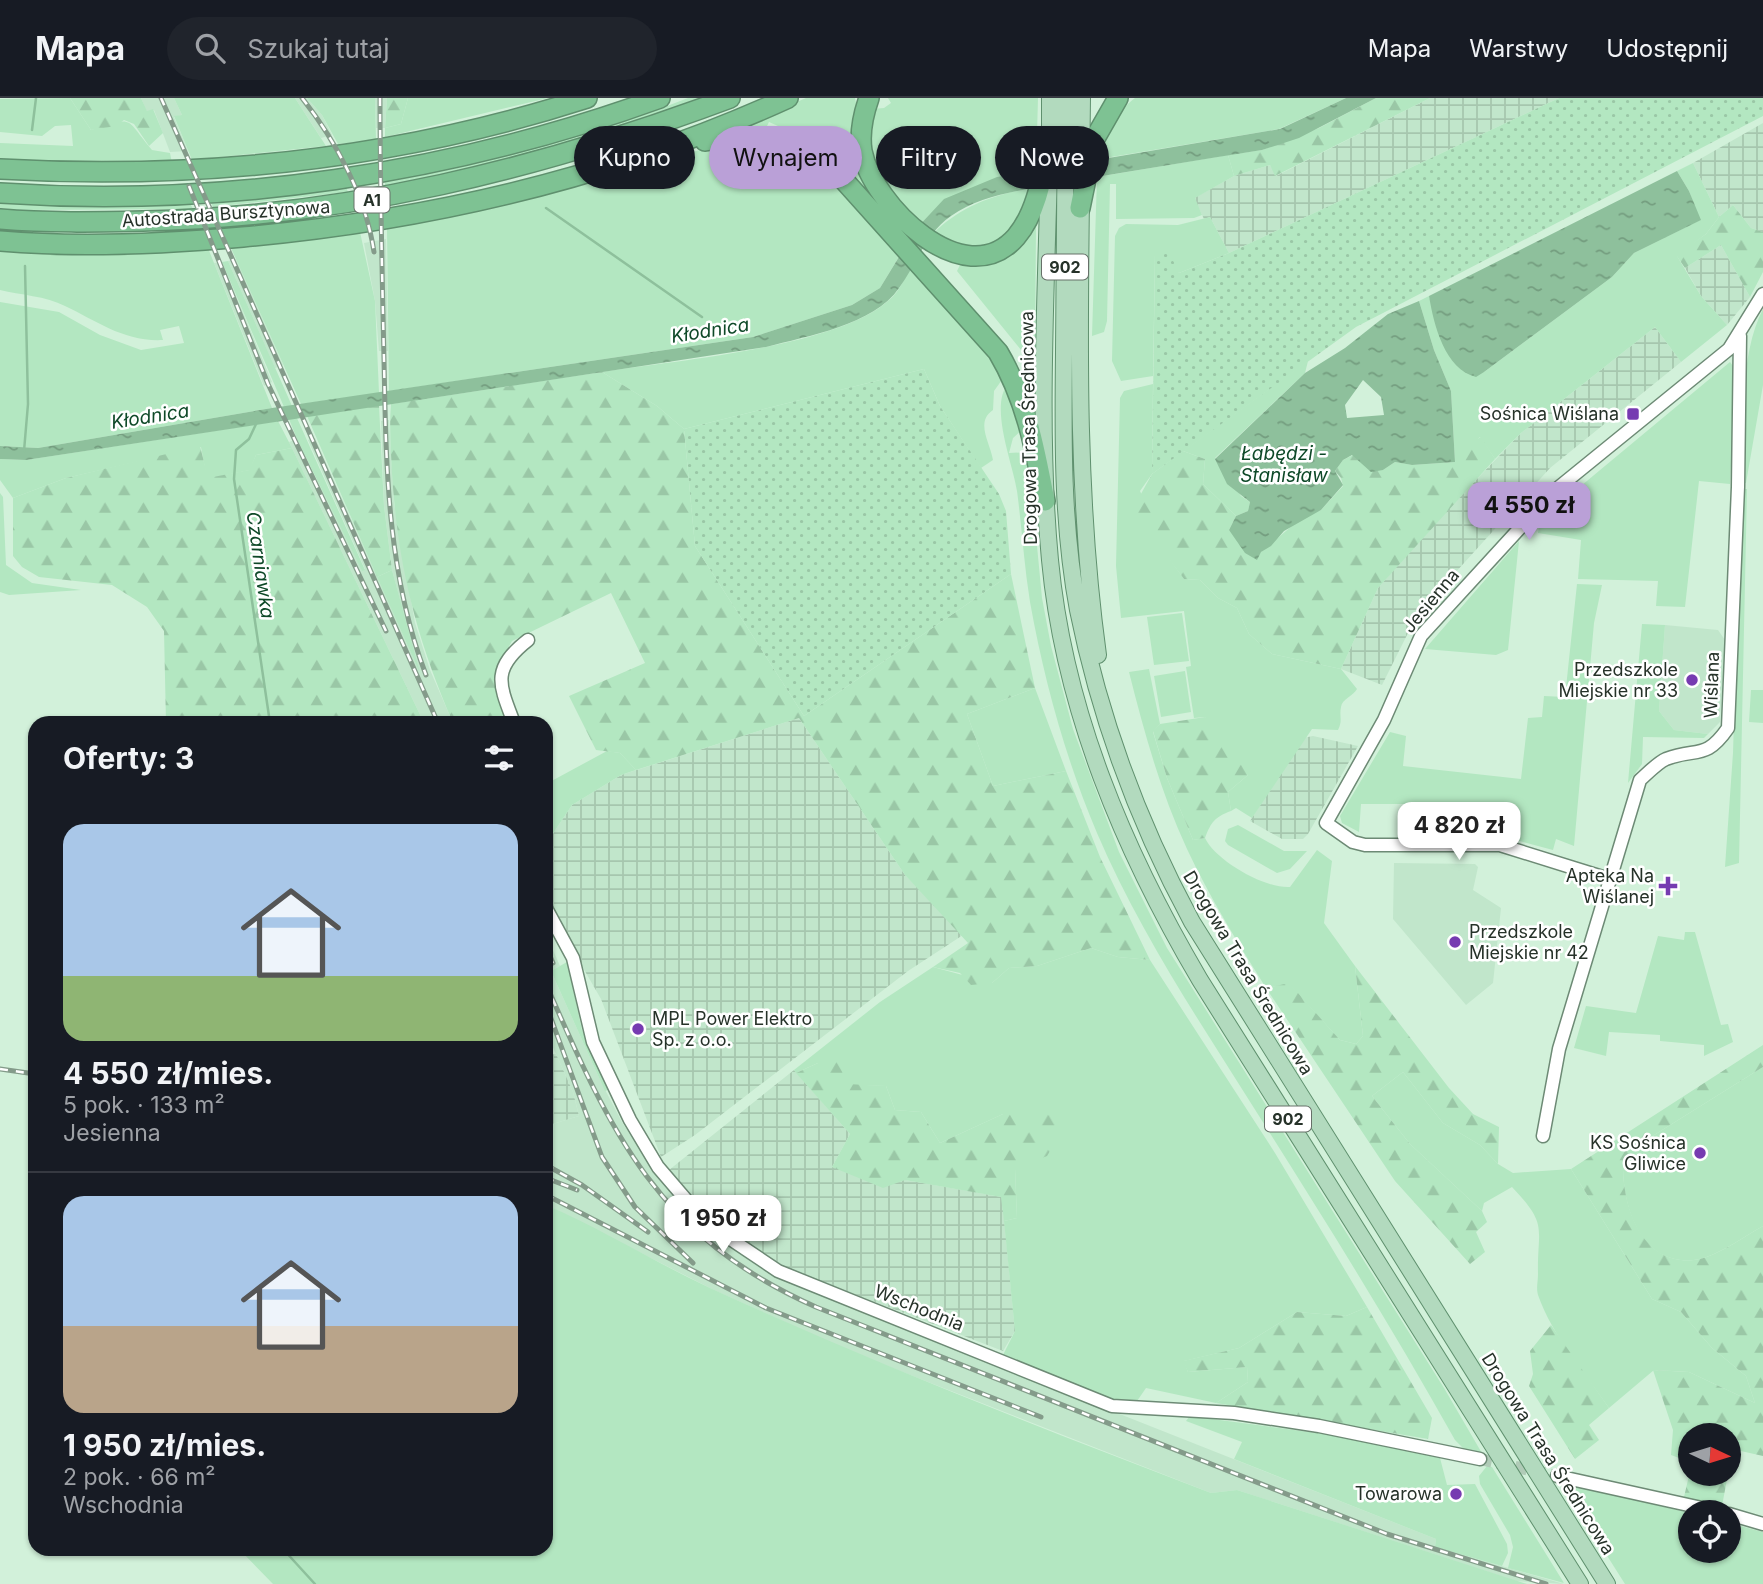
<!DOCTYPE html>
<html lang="pl">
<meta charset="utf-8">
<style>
:root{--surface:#171b24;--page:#20242c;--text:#f1f3f6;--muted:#9ea1a6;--line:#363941;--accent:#baa0d7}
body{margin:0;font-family:Inter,sans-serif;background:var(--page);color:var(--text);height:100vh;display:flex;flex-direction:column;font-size:26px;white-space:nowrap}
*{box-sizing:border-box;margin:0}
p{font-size:23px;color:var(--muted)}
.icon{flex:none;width:38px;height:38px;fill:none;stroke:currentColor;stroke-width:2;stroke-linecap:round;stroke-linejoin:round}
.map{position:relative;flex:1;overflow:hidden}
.sheet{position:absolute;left:28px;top:618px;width:525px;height:840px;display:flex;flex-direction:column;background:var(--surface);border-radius:21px;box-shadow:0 2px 5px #0004}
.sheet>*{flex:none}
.top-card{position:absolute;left:574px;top:28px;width:665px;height:63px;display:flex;gap:14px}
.needle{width:46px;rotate:94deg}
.fabs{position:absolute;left:1678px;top:1325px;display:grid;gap:14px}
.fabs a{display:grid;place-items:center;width:63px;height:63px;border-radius:50%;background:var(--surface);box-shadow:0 2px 5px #0004;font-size:35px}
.price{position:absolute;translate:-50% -60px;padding:0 16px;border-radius:14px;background:#fff;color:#222;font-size:23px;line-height:46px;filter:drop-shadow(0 2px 4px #0008)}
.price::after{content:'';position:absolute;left:50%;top:42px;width:21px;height:16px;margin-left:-10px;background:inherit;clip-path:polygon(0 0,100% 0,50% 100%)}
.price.current{background:var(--accent);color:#111}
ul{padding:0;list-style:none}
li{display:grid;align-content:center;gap:14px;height:371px;padding:0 35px}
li+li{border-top:2px solid var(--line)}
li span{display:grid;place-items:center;height:217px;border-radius:21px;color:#555}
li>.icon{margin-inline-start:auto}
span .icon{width:126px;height:126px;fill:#fffc;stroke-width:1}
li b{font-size:30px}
h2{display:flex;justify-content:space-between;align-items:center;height:84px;padding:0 35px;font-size:30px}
.chip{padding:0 24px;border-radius:32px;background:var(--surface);box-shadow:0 2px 5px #0004;font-size:24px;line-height:63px}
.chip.current{background:var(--accent);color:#111}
header{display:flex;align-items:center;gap:42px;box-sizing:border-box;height:98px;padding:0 35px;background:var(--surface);border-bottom:2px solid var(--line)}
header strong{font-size:33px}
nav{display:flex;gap:38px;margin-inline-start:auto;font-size:24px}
.search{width:490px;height:63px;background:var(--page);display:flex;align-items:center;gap:18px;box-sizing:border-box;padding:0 24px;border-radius:38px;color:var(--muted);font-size:26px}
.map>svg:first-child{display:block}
</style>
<header>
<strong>Mapa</strong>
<div class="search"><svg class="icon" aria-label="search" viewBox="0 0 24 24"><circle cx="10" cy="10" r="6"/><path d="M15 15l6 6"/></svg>Szukaj tutaj</div>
<nav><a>Mapa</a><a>Warstwy</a><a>Udostępnij</a></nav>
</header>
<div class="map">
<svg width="1763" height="1486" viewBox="0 0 1763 1486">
<defs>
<pattern id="industrial-grid" width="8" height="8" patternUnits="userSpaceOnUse" patternTransform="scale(1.75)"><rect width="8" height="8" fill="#c1e6cb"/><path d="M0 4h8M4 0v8" fill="none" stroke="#a6c6ae"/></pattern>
<pattern id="forest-firs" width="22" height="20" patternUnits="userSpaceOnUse" patternTransform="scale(1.75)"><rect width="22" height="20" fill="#b3e7c1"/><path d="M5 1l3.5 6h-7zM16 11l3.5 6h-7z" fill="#9ac7a6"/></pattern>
<pattern id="garden-dots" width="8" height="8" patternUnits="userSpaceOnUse" patternTransform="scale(1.75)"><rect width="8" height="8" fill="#b3e7c1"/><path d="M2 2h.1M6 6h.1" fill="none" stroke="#9ac7a6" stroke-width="1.8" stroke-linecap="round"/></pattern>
<pattern id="water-ripples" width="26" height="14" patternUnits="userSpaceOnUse" patternTransform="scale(1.75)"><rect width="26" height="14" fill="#8ec09c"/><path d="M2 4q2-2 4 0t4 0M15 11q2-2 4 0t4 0" fill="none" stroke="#749d7f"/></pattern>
</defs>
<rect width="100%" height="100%" fill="#d2f1da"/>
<path fill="#c1e6cb" d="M141,0H174L182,17L174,19L188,53L170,54L154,12L147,14Z
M295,0H307L322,17L332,37L321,40Z
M375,0H387L385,30H376Z
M386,141L388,253H379L375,203L364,145Z
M236,161L283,267L275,270L228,163Z
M222,164L272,284L264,288L214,165Z
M389,322L394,405L415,525L430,572L453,625H424L289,344L297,341L362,472L365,471L308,342L315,340L417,568L392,472L384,408L381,323Z
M1665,527L1718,532L1725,542L1720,624L1708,636L1674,632L1659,613Z
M1394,765L1475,766L1478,769L1473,792L1501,810L1493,885L1466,907L1393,821Z
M546,836L560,868L551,873L601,984L623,1026L657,1075L723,1142L757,1166L864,1215L1436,1441L1435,1449L1564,1486L1516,1483L1237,1392L1211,1395L849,1253L716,1193L546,1107V1028L579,1018L573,994L546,934Z"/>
<path fill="url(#industrial-grid)" d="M1430,0H1559L1229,155L1210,119L1204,121L1194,100L1234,78L1270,67L1276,78Z
M1763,25V134L1751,130L1733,107L1719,119L1693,65Z
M1721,147L1750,199L1727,227L1701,198L1685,170Z
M1655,229L1681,264L1550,370L1417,517L1382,587L1341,571L1378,490L1428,432L1521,335Z
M799,620L905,777L963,837L908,873L695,1037L661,1059L601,901L556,823L546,799V746L572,707L621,677Z
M1313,638L1358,648L1308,736L1303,741H1282L1250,723L1303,640Z
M556,956L573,994L579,1018L546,1028V957Z
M794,972L850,1036L832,1069L1002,1099L1015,1233L1003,1253L792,1172L730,1137L669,1072Z"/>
<path fill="#b3e7c1" d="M70,0L91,32C136,18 124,19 152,52L170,55L172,65L0,62V45L73,48L71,27L55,28L42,38L0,34V1Z
M174,0H295L326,48L192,62L174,18L182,17Z
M307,0H375L376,42L338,46L322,17Z
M408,0H548L385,39V30L401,26Z
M688,0H705C600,37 494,67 385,89V82C488,63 590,39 688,0Z
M806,0H855L878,107L829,56L805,40L769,24L766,30H750L753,23Z
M888,0H1038L1036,72L1015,75L920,126C886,89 862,64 872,11L884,10L891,5Z
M1135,0H1346L1279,31L1099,61C1104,39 1116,14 1135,0Z
M763,43L760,59L770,57L778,49L815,69L833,84L900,157L880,190L852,207L753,239L389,293L387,131L602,83L718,46Z
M1228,57L1234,78L1195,100L1202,117L1194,120L1116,121V86H1110L1107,223L1104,234L1092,238L1097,79Z
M1693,65L1719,119L1706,136L1677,158L1701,198L1727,227L1681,264L1655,229L1521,335L1495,361L1480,339L1455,364L1451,293L1434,252L1419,203L1429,198L1441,238L1484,274L1612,179L1634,155L1700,122L1689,93L1677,73Z
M346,89L348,94L213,109L211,104Z
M1034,90L1007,140L976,151L932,137C960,108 995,96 1034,90Z
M0,104L88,107L190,105L193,111L18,112L0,110Z
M1210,119L1229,155L1179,175L1155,156L1153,278L1121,283L1112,263L1115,138L1119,130L1126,126L1178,127Z
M1036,127L1035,261L1030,263L957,173L961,165C994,160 1017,157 1036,127Z
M360,134L375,203L379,295L301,306L231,150Z
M208,150L272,310L38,350L0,348V204L59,214L100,237L141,252L184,245L179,228L160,232L163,242C124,244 97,223 65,208C46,198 20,197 0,192V152Z
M228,163L292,308L284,309L222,164Z
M912,166L961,219L1004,279L994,293L993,312C975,324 990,344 993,362L981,370L940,308L924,271L684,331L657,308L602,274C672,263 839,249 889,202C900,193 905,179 912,166Z
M1763,211V287L1746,385H1741C1743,332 1739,257 1763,211Z
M1308,263L1305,275L1215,360L1241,398L1250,404L1248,413L1236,418L1203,386L1205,361L1183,353Z
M1730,264L1736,272L1730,386L1699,383L1685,509L1656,508L1658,483L1578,481L1581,442L1538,435L1540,422Z
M1008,286L1023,331L1013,340L1009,355L1028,354L1042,500L1051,548L1073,631L1119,754L1167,850L1444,1290L1483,1357L1464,1351L1455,1342C1392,1229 1323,1119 1254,1010C1198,921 1139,833 1097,735C1066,662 1044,582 1030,504C1024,467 1022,430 1017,393C1013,366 989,308 1008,286Z
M1153,286L1152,376L1140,393L1169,460L1184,481L1200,482L1218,500L1237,510L1249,536L1272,556L1341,571L1357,591C1353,598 1342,601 1341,609C1339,619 1343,622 1338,632L1312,631L1252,720L1236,710L1231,713L1228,694L1248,677L1205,619L1194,620L1186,569L1191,568L1184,513L1121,520L1116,468L1120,300L1124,293Z
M297,320L365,472L362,473L297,341L289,321Z
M278,323L292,350L256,357L250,372L207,381L201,349L66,380L13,400L0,382V361L26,362Z
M1741,391H1747L1739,765L1725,769L1733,655Z
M0,395L3,399L6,467L32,485L81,492L9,497L0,494Z
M1519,443L1508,552L1496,557L1425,551Z
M392,472L420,575L377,479Z
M1577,486L1602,487L1594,525L1574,748L1556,741L1553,752L1505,739L1479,738L1482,706H1361L1359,734L1342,725L1340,718L1390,634L1406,638L1403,668L1521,681L1528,620L1542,619L1544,598L1565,599Z
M1182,515L1189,563L1154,567L1147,519Z
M1642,526L1665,527L1659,613L1674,632L1708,636L1704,640L1643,639L1642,666L1628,685Z
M1149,571L1160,626L1153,634L1167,680L1193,742L1205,740C1215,762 1265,791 1290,789L1317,752L1332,763L1324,825L1355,868L1363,938L1356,946L1340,942L1289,886L1266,890C1238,845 1210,800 1187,751C1161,695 1144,634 1129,574Z
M1185,573L1191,614L1161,619L1154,578Z
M1035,590L1066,673L993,688L967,616Z
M1751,592H1763V625L1749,624Z
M607,653L620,655L636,672L621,677L572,707L546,746V686Z
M1238,727L1284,753H1307L1290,771L1277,775L1228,747L1225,743L1228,731Z
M1685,834H1695L1721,927L1728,926L1733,944L1704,958V947L1660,943V937L1609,934L1606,958L1574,950L1586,908L1636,915L1658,838L1684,842Z
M1091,850L1118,859L1150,862L1275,1055L1367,1209L1346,1218L1297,1214L1239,1250L1184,1263L1188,1274L1247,1269L1248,1284L1216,1305L1146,1290L1135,1306L1110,1302L1003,1257L1015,1233L1004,1123L1017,1120L1015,1071L1003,1016L940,1045L921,1014L895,1012L886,988L847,987L818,965L796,975L794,972L880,904L933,869L992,885L1009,870L1037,868Z
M567,864L582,932L607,984L610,991L605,993L551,873Z
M1763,969V1128C1743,1139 1717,1159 1694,1162C1642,1167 1624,1113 1623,1071L1651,1039Z
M1403,974L1443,1025L1480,1047L1498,1066L1513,1075L1571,1071L1652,1201L1681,1214L1712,1250L1746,1278L1755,1305L1689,1274L1654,1272L1609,1310C1584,1274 1553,1239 1538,1197C1536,1189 1538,1184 1538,1176C1537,1129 1549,1128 1512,1089L1484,1105L1482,1113L1410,1046L1372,998Z
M546,1107C606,1133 661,1168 721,1195C881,1268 1046,1332 1211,1395L1237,1392L1527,1486H273L239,1451H546Z
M1190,1318L1324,1336L1440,1360L1447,1387L1475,1386L1507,1446L1508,1455L1502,1468L1435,1449L1436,1441L1234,1361L1242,1344L1186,1323Z
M1487,1368L1492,1369L1564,1485L1508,1470L1513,1449L1510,1437L1480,1386L1479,1378Z
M1561,1385L1690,1415V1452H1729V1425L1763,1434V1486H1625Z"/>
<path fill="url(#forest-firs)" d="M70,0H141L147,13L153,11L163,35L149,48L134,26L124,22L116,28L91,32Z
M387,0H408L401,26L385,30Z
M1376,0H1430L1275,78L1270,67L1234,78L1228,57L1262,52L1319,30Z
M1733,107L1751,130L1763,134V174L1750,199L1721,147L1685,170L1676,157L1706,136L1719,119Z
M602,274L657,308L684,331L695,448L804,618L1011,476L1035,590L967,616L993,688L1066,673L1100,759L1150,862L1118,859L1091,850L1037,868L1009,870L992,885L971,887L960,875L933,869L968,845L905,777L799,620L636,672L620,655L596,652L569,598L645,565L611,495L512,543L498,568L496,596L507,625H453C416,539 398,469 392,376C391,352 389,329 391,306Z
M379,307L384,408L392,472L377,479L307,318Z
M1481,339L1495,361L1378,490L1341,571L1272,556L1249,536L1237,510L1218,500L1200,482L1184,481L1132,412L1152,376L1183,353L1205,361L1203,386L1236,418L1229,432L1261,454L1299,422L1321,412L1343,388L1341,380L1335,373L1343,362L1353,357L1383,372L1395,364L1412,367L1455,364L1459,351Z
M200,348L208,380L249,372L256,357L292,350L424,625H166L164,533L147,509L112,487L39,479L22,469L13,458V400L66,380Z
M1205,619C1229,632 1242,650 1248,677L1228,694L1231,713C1215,719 1211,724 1205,740L1193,742L1167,680L1153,633L1160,626Z
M1355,868L1449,990L1473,1016L1499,1029L1498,1066L1480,1047L1443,1025L1403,974L1372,998L1410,1046L1482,1113L1487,1124L1476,1134L1485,1154L1470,1166L1395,1083L1266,890L1289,885L1340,942L1356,946L1363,938Z
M1763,947V969L1651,1039L1623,1071C1624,1112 1643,1167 1694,1162C1717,1159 1743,1139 1763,1128V1358L1732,1351L1729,1367V1337H1690V1364L1671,1357L1673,1332L1653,1272L1689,1274L1755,1305L1746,1278L1712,1250L1681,1214L1652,1201L1571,1071Z
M838,962L847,986L886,988L895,1012L921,1014L940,1045L1003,1016L1026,1011L1056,1018L1061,1035L1047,1058L1015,1071L1017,1120L1004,1123L1001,1099L905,1082L883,1090L832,1069L850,1036L796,975L818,965Z
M1367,1209L1432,1320L1428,1341L1216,1305L1248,1284L1247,1269L1188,1274L1183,1263L1239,1250L1297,1214L1346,1218Z
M1551,1227L1609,1310L1589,1327L1599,1342L1575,1361L1529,1288L1533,1276L1530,1253Z
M1690,1373L1728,1376L1722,1408L1684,1399Z"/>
<path fill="url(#garden-dots)" d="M1559,0H1763V18L1356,229L1152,376L1155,156L1167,150L1179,175L1229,155Z
M924,271L940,308L999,396L1006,413L1011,476L804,618L695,448L684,331Z"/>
<path fill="url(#water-ripples)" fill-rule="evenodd" d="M1346,0H1376L1299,40L1262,52C1199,62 1136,72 1073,83C1034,91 985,94 951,118C925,136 917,166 899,190C874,227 807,238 766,249L26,362L0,361V348L38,350L272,310L753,239L852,207L880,190L916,131L944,101L997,79L1280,31Z
M1677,73L1689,93L1701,122L1634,155L1612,179L1484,274L1476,279C1445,271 1434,228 1429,198Z
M1419,203L1434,252L1451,293L1455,364L1412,367L1395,364L1383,372L1371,374L1352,357L1343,362L1335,373L1343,387L1321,412L1284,433L1271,448L1261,454L1257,462L1245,455L1229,432L1236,418L1248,413L1250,404L1227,386L1215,361L1305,275L1345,250L1388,216ZM1363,282L1381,299L1384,317L1347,320L1345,307Z"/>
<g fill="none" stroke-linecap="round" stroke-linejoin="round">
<path stroke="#8ec09c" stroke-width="2.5" d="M32,32L36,0
M546,110L702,219
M257,324L249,341L236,352L234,381L270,625
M24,353L28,306L25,168
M283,1451L315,1486"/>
<path stroke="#b0cbb7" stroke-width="12" stroke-dasharray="12 6" stroke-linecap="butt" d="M1480,1361L1557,1378"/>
<defs>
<path id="minor" d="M514,625C499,586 491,571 528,542
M1609,781L1500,747H1365L1353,744L1326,725L1384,622L1421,538L1553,394L1729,251L1763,196
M546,810L573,860L593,944L630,1022L658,1069L688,1104L720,1134L778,1173L1112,1308L1234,1315L1319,1328L1480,1361
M1543,1038L1559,951L1640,682C1647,676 1657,665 1666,661C1697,649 1705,663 1728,630L1738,389L1740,238
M1557,1378L1720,1414
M1729,1416L1763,1426"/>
<path id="major" d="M1066,0C1065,85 1065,169 1064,254C1063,340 1062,427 1078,512C1100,621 1139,726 1192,824L1607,1486
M1050,48V0
M1049,71C1046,197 1038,336 1050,462C1064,612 1124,753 1200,882L1580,1486
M1081,78L1082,0
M1081,100C1079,253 1077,405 1098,557"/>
<path id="highway" d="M869,0C863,17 859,34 862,53C872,106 964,198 1016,139C1039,112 1043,71 1050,38
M705,43C757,34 802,42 841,79L998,254C1026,301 1035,350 1045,403
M0,71C198,82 398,61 587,0
M0,95C222,110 451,76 660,0
M1080,110L1094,42L1118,0
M0,121C47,125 95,124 143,123C346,119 540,71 730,0
M0,143C80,150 163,146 243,139C432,122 615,79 788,0"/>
</defs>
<use href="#minor" stroke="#6d8a75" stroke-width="15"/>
<use href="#major" stroke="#5f906e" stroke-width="18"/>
<use href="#highway" stroke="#5f906e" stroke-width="22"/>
<use href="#minor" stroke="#fff" stroke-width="12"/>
<use href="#major" stroke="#b2dabe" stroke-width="16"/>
<use href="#highway" stroke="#7ec293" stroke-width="19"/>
<defs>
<path id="rail" d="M161,0L438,625
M302,0C336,43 366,99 374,154
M380,0C380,87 382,174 384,261C386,369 387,475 426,577
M189,88L268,286L386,533
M546,849L553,865
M546,886C612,1037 657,1138 816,1209L1387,1436L1546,1486
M546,907L602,1059L635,1109L693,1165
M0,971L35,976
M546,1067L582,1087L648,1134
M546,1080L577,1092
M546,1097L766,1210L1041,1319"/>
</defs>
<use href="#rail" stroke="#849b8a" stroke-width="5"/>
<use href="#rail" stroke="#fff" stroke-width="2.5" stroke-dasharray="8" stroke-linecap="butt"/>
</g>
<g fill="#763bb1" stroke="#fff" stroke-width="2.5">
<rect x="1626" y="309" width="14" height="14" rx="3.5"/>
<circle cx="1692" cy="582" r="7"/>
<path d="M1664.5 777.5h7v7h7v7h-7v7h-7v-7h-7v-7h7z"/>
<circle cx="1455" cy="844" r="7"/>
<circle cx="638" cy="931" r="7"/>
<circle cx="1700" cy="1055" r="7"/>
<circle cx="1456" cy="1396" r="7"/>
</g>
<g text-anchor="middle" stroke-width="5" stroke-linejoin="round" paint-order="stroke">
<g fill="#fff" stroke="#677069" stroke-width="2">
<rect x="354.5" y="89.5" width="35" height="25" rx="5"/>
<rect x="1042" y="156.5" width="46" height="25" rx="5"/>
<rect x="1265" y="1008.5" width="46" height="25" rx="5"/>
</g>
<g font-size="16" font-weight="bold" fill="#263229">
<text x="372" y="108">A1</text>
<text x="1065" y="175">902</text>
<text x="1288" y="1027">902</text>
</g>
<g font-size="18" fill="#263229" stroke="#fff">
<text transform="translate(226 116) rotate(-4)" y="6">Autostrada Bursztynowa</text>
<text transform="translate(1029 330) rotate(-91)" y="6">Drogowa Trasa Średnicowa</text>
<text transform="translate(1431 503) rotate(-50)" y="6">Jesienna</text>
<text transform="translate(1712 587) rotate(-88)" y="6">Wiślana</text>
<text transform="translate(1248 875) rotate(59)" y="6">Drogowa Trasa Średnicowa</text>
<text transform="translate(919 1210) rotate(22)" y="6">Wschodnia</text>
<text transform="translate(1548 1356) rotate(58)" y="6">Drogowa Trasa Średnicowa</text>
</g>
<g font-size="18" fill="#263229" stroke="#fff" text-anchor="end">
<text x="1619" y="322">Sośnica Wiślana</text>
<text x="1678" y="578">Przedszkole<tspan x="1678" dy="21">Miejskie nr 33</tspan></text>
<text x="1654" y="784">Apteka Na<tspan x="1654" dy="21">Wiślanej</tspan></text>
<text x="1469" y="840" text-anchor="start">Przedszkole<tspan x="1469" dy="21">Miejskie nr 42</tspan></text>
<text x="652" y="927" text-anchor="start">MPL Power Elektro<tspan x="652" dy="21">Sp. z o.o.</tspan></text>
<text x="1686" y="1051">KS Sośnica<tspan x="1686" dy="21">Gliwice</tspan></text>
<text x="1442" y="1402">Towarowa</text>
</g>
<g font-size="19" font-style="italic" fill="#0e4928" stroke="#fff">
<text transform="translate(710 232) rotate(-9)" y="7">Kłodnica</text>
<text transform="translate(150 318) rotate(-9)" y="7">Kłodnica</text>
<text x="1284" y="362">Łabędzi -<tspan x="1284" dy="22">Stanisław</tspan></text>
<text transform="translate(261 467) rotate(82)" y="7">Czarniawka</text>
</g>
</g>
</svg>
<div class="fabs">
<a><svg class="needle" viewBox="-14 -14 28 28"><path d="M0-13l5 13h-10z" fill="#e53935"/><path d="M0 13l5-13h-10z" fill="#9ea1a6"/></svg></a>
<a><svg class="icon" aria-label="locate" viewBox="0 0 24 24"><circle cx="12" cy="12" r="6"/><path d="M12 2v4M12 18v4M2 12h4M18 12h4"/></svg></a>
</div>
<b class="price current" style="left:1529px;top:444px">4 550 zł</b>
<b class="price" style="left:1459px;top:764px">4 820 zł</b>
<b class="price" style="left:723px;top:1157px">1 950 zł</b>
<div class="top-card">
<a class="chip">Kupno</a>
<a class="chip current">Wynajem</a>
<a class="chip">Filtry</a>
<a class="chip">Nowe</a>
</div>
<section class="sheet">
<h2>Oferty: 3<svg class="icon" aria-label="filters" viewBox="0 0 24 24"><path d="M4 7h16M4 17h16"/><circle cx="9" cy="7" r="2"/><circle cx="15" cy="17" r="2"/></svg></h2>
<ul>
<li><span style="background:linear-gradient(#a9c7e8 70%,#8fb573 0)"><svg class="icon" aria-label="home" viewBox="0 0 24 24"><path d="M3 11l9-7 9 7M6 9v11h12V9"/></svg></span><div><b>4 550 zł/mies.</b><p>5 pok. · 133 m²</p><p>Jesienna</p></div></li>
<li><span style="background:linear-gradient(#a9c7e8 60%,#b9a48a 0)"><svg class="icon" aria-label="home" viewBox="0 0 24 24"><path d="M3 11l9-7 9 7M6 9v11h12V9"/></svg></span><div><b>1 950 zł/mies.</b><p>2 pok. · 66 m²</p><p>Wschodnia</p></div></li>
</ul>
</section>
</div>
